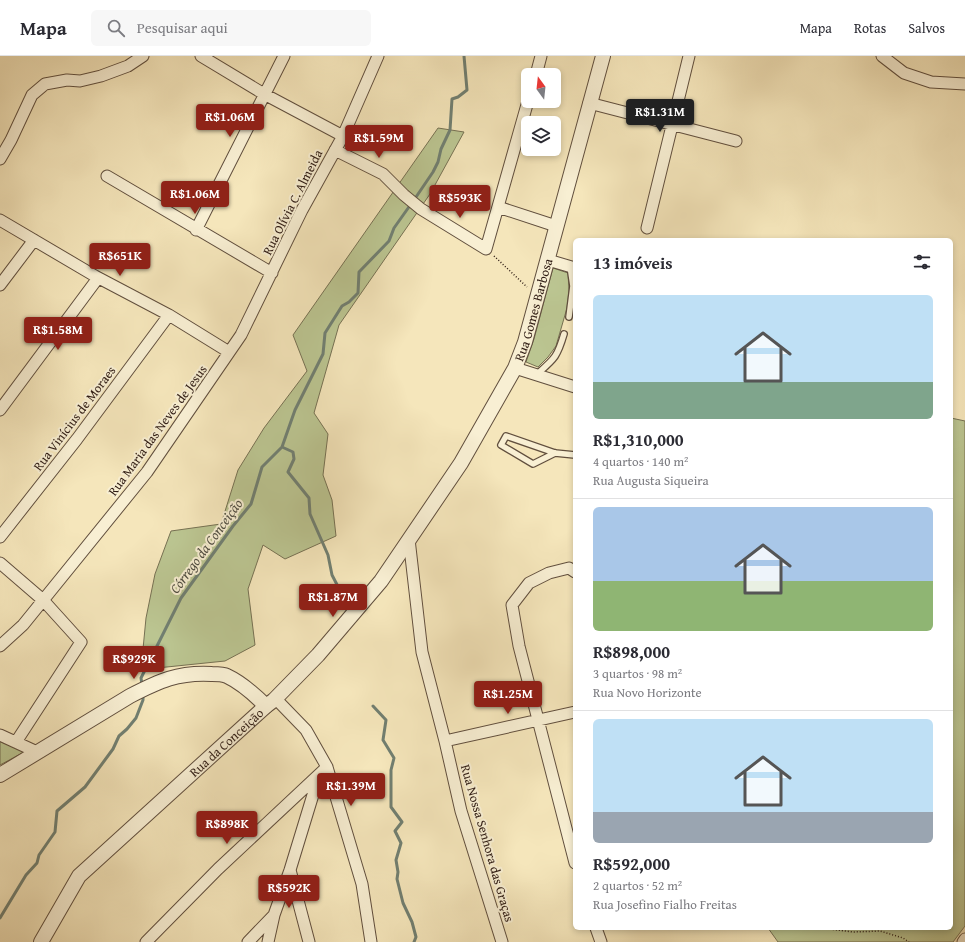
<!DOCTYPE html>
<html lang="pt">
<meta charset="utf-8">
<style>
:root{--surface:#fff;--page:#f7f7f7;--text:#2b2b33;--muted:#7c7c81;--line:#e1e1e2;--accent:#8f2418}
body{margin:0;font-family:"Gentium Book Plus",serif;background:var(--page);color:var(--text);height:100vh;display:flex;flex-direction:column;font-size:15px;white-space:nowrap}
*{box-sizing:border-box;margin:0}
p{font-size:13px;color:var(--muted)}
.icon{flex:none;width:22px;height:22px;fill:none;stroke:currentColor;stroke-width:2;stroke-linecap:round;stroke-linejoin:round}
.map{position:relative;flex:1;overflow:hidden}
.panel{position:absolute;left:573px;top:182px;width:380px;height:692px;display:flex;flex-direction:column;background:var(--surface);border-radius:6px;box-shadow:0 2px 6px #0003}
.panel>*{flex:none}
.needle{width:26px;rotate:345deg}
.buttons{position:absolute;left:521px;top:12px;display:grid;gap:8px}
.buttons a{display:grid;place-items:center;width:40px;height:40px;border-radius:6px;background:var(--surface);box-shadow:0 2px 6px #0003;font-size:20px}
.price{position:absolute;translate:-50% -34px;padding:0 9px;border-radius:4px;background:var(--accent);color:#fff;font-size:13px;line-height:26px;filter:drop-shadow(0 1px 2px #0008)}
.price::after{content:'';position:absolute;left:50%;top:24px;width:12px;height:9px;margin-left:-6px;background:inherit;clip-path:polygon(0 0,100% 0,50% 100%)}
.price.selected{background:#222;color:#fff}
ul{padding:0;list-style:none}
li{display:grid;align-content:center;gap:8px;height:212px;padding:0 20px}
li+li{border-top:1px solid var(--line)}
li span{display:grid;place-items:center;height:124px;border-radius:6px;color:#555}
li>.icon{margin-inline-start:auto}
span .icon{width:72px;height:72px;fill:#fffc;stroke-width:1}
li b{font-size:17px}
h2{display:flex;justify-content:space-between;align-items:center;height:48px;padding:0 20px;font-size:17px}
header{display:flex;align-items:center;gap:24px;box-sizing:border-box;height:56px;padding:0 20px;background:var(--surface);border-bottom:1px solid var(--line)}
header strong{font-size:19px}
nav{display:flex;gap:22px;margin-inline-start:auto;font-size:14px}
.search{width:280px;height:36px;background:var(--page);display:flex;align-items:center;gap:10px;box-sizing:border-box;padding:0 14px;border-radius:6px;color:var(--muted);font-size:15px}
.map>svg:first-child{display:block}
</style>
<header>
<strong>Mapa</strong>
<div class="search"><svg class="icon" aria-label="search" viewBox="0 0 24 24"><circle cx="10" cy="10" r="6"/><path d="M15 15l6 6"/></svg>Pesquisar aqui</div>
<nav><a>Mapa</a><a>Rotas</a><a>Salvos</a></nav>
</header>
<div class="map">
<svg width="965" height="886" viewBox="0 0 965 886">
<rect width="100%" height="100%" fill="#f5e6bb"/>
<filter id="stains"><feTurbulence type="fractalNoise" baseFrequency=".005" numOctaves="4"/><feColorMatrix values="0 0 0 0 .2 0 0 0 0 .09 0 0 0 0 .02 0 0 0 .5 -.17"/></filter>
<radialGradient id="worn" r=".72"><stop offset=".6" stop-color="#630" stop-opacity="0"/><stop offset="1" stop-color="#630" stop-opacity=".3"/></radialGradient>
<path fill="#bbc591" stroke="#767153" d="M438,72L464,76L430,138L339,269L314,357L328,378L323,419L332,444L336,480L285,503L263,489L248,533L255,589L225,605L157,612L143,593L146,562L155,518L171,475L221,468L238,414L264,372L307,315L293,279Z
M553,212L568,217L569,235L567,252L556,290L548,301L538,311L526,306L534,283Z
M951,362L965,365V870L953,886H778L768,872H951Z
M0,683L26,695L0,709Z"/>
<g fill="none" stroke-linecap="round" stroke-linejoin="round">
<path stroke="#717f71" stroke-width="3" d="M414,144L433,116L438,106L441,93L450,74L452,43L458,41L467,34L464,0
M282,391L293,396L294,403L288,416L309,442L310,458L328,499L332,519L346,546
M142,629L141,622L181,542L233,470L251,448L262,411L282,391L295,354L323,298L325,277L342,250L349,246L358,237L359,216L389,185L394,172L411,148
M373,650L386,664L383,684L394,702L391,714V751L402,766L395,775L401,787L396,804L398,816L397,823L403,847L412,866L416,881L414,886
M0,862L26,819L37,807L39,799L55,776L57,755L85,731L113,693L119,680L127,673L136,662L143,644V639"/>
<defs>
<path id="service" d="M569,261L573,230L570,210
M536,319C554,303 557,302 564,278
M555,397L533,408L501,389L506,380L555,397L575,399"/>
<path id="minor" d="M201,0L264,38L343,80
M882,0L904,17L931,26L965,28
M536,19L541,0
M589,47L736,85
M335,94L383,118L404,139L421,153L486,193L528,45
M0,103L11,84L32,39L45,28L67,24L80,25L101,20L128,10L143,0
M107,120L272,217
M498,151L556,170
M0,164L95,220L169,259L229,296
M647,172L689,0
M196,174L284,0
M548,204L575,212
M0,229L34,184
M515,312L575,331
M0,354L98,222
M0,481L77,383L169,259
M409,483L422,596L445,685L461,755L502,886
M0,507L43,544L81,586L16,686
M575,516L569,512L549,517L529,527L512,549L519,590L575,807
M0,590L23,569L147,416L241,279L302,154L343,80L378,0
M275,642L306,674L327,711L362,828L371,886
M0,679L37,696
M445,685L575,656
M290,814L309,886
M596,872L601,886
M146,886L218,813L327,711
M248,886L274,859
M268,886L274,859L290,814L319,719
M963,886L965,883"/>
<g id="tertiary">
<path d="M0,719L130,640C159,625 178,616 212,618C217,618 223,618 227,620C242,627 254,638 266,650"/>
<path id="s1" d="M41,886L79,820L266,650L274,644L318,599L381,525L461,407L515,312L525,286L603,0"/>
</g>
</defs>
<use href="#service" stroke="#614f3e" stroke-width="8"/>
<use href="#minor" stroke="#614f3e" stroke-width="13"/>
<use href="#tertiary" stroke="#614f3e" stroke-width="16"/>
<path stroke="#301d15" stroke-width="1.5" stroke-dasharray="1 2" stroke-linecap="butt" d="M494,200L527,231
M821,872L853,876L880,875L903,882L909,886"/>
<use href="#service" stroke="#f8efd3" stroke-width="5.5"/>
<use href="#minor" stroke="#f8efd3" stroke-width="11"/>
<use href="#tertiary" stroke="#f8efd3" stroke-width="14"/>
</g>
<g text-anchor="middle" stroke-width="4" stroke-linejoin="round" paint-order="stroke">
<g font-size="13" fill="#301d15" stroke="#f8efd3">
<text transform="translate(292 146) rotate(-63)" y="5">Rua Olívia C. Almeida</text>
<text dy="5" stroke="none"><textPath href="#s1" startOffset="812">Rua Gomes Barbosa</textPath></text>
<text transform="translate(74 362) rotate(-53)" y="5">Rua Vinícius de Moraes</text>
<text transform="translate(157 374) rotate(-54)" y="5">Rua Maria das Neves de Jesus</text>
<text dy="5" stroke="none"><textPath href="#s1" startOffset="275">Rua da Conceição</textPath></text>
<text transform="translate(488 787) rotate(74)" y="5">Rua Nossa Senhora das Graças</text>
</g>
<g font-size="14" font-style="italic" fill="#504e43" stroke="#f8efd3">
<text transform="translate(206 490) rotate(-54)" y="5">Córrego da Conceição</text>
</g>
</g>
<rect width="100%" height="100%" filter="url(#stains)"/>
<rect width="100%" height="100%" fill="url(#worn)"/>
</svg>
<div class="buttons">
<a><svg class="needle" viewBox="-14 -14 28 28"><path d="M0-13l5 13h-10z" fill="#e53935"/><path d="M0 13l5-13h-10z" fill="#7c7c81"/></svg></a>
<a><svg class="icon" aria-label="layers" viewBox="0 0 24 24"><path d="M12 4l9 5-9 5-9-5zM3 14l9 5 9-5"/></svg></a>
</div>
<b class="price selected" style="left:660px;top:77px">R$1.31M</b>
<b class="price" style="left:230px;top:82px">R$1.06M</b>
<b class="price" style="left:379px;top:103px">R$1.59M</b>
<b class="price" style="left:195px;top:159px">R$1.06M</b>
<b class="price" style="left:460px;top:163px">R$593K</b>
<b class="price" style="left:120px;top:221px">R$651K</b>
<b class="price" style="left:58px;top:295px">R$1.58M</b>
<b class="price" style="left:333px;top:562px">R$1.87M</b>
<b class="price" style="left:134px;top:624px">R$929K</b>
<b class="price" style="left:508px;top:659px">R$1.25M</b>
<b class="price" style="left:351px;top:751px">R$1.39M</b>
<b class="price" style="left:227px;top:789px">R$898K</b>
<b class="price" style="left:289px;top:853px">R$592K</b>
<section class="panel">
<h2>13 imóveis<svg class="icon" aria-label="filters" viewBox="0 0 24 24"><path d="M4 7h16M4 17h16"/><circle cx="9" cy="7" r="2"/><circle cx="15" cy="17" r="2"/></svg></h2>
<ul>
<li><span style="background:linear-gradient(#bfe0f5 70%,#7fa58c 0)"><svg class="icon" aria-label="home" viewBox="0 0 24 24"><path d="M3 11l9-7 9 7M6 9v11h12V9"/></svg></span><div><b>R$1,310,000</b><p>4 quartos · 140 m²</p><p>Rua Augusta Siqueira</p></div></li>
<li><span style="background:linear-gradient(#a9c7e8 60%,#8fb573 0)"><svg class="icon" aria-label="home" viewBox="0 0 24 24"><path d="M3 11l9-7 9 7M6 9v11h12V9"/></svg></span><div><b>R$898,000</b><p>3 quartos · 98 m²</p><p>Rua Novo Horizonte</p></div></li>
<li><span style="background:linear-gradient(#bfe0f5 75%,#9aa5b1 0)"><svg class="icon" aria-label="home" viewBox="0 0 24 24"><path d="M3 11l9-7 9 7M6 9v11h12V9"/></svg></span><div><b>R$592,000</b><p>2 quartos · 52 m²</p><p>Rua Josefino Fialho Freitas</p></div></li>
</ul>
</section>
</div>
